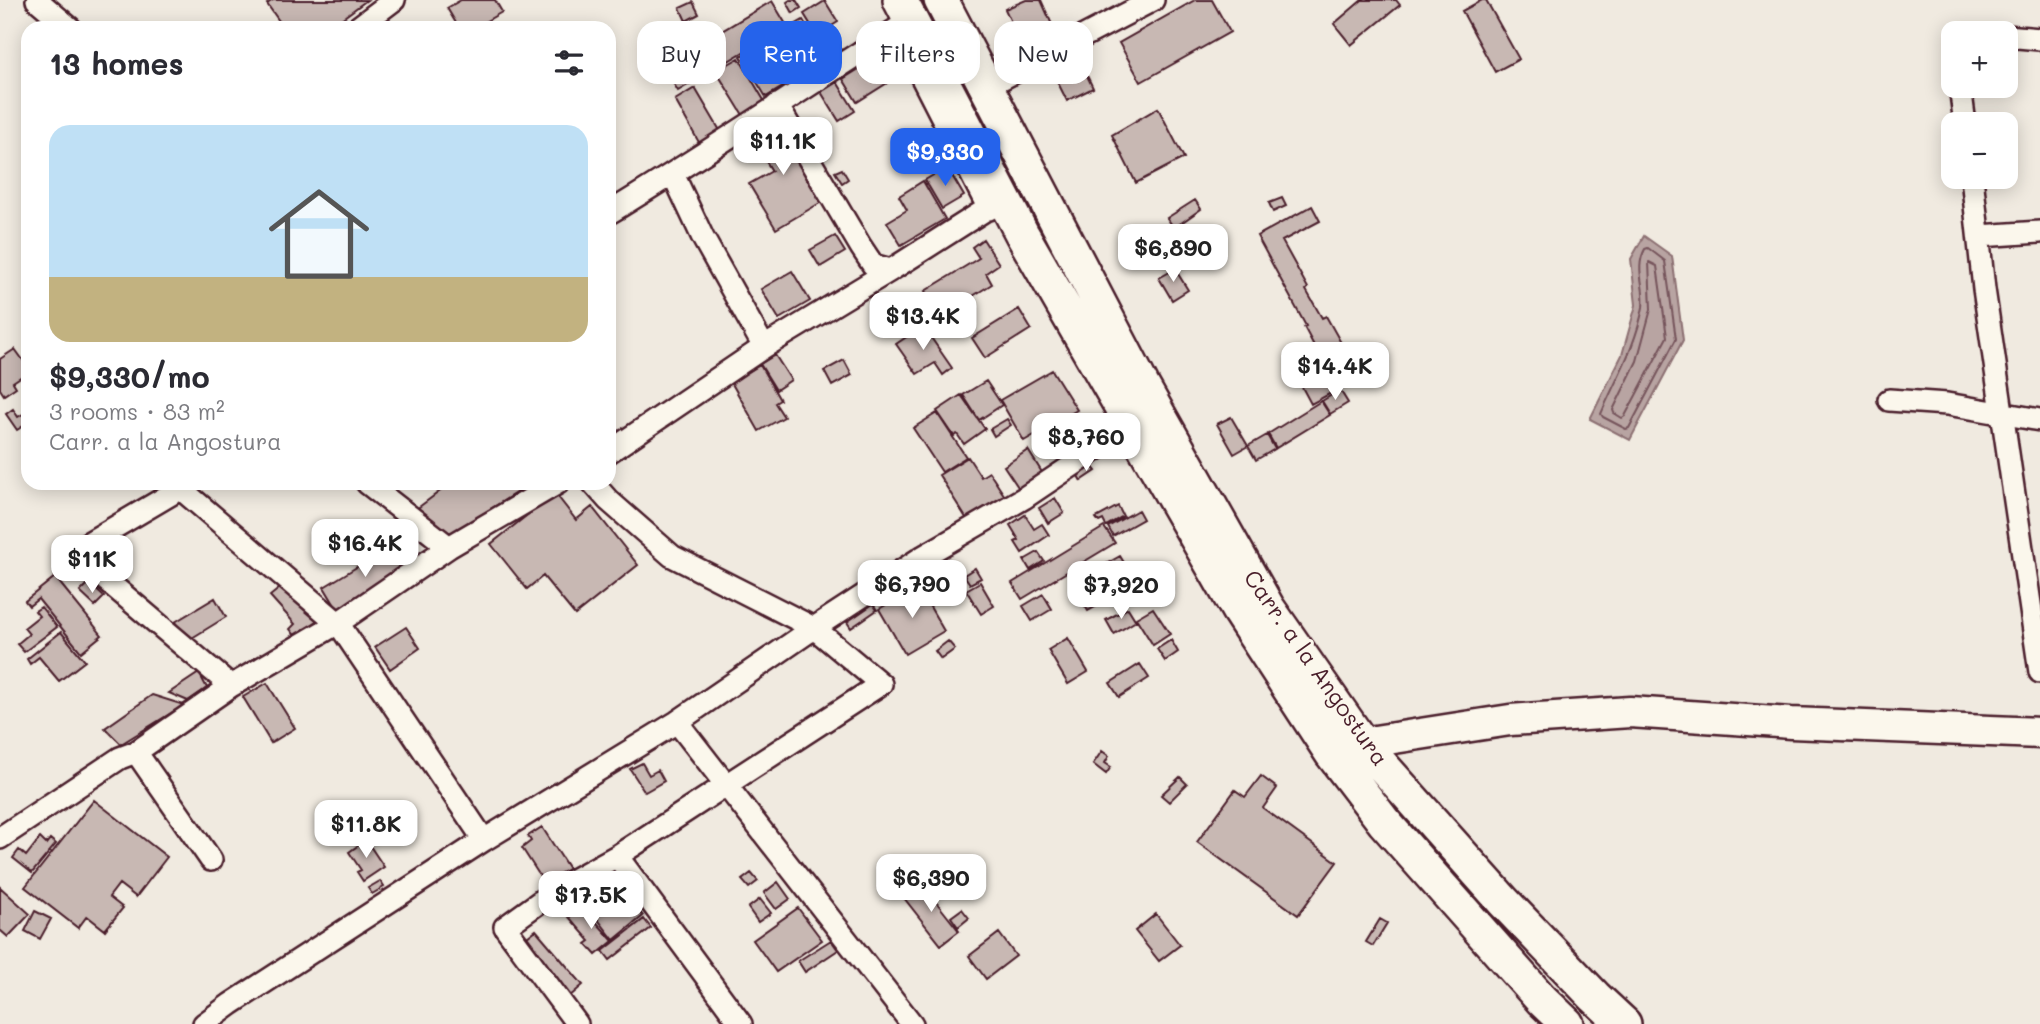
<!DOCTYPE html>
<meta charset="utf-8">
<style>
:root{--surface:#fff;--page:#f7f7f7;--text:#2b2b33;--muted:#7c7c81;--line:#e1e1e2;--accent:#2563eb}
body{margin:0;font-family:Mali,sans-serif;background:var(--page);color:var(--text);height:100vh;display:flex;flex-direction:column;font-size:26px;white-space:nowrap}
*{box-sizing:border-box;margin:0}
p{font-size:23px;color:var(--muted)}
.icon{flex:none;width:38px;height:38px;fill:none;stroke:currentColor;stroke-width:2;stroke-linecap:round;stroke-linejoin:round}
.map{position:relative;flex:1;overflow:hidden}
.panel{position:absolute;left:21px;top:21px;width:595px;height:469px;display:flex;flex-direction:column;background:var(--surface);border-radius:21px;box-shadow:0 4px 18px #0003}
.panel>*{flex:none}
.top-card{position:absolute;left:637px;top:21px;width:665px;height:63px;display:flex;gap:14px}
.controls{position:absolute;left:1941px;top:21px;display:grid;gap:14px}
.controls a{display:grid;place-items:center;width:77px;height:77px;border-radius:14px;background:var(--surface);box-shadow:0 4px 18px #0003;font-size:35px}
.price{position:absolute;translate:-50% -60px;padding:0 16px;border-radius:14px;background:#fff;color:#222;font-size:23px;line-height:46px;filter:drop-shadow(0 2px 4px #0008)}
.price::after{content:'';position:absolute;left:50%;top:42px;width:21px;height:16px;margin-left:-10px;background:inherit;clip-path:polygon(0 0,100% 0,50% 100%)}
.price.on{background:var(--accent);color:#fff}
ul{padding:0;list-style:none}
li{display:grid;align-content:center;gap:14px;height:371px;padding:0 28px}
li+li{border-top:2px solid var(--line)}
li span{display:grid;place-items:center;height:217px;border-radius:21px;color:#555}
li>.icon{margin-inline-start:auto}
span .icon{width:126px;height:126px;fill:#fffc;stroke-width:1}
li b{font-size:30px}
h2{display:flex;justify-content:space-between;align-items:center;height:84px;padding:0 28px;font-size:30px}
.pill{padding:0 24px;border-radius:21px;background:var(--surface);box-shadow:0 4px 18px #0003;font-size:24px;line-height:63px}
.pill.on{background:var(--accent);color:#fff}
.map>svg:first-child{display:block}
</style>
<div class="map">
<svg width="2040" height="1024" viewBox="0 0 2040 1024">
<rect width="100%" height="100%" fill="#f0eae0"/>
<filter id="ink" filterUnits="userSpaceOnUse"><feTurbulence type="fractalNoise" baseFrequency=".0143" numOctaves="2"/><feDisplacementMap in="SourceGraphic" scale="14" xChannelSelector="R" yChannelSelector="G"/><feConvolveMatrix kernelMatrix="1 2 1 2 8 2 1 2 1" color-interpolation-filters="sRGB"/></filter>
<g filter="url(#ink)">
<path fill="#b8a4a2" stroke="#8c6f72" stroke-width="2" d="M1644,236L1672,256L1683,340L1630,440L1590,419L1622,355L1636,305L1631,259Z"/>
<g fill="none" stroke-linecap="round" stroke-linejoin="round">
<path stroke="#76545b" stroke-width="2" d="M1648,248L1665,261L1676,339L1629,428L1626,429L1603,417L1601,414C1616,379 1636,346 1643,307C1646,287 1634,269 1645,249Z
M1649,262L1657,266L1667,337L1625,416L1622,418L1614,413L1613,410L1637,361L1651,309Z"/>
</g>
<path fill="#c8b8b3" stroke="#4a1f2b" stroke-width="2" d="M273,0H367L329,28H284L267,4Z
M461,0H495L502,12L474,28H459L447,8Z
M790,0H796L801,8L793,13L787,2Z
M1026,0H1041L1054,29L1021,44L1005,9Z
M1195,0H1212L1230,32L1141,82L1119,43Z
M1362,0H1396L1400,5L1351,45L1334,24Z
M1482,0H1486L1519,59L1495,72L1462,11Z
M772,1L787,26L678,91L663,66Z
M825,1L838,22L817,35L804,14Z
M693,2L699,14L686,21L680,8Z
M803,20L827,60L801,75L777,35Z
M770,39L774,45L778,43L799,77L766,97L741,56Z
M880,56L886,66L892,62L900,75L857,102L843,79Z
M739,58L765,102L743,115L716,71Z
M1080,61L1093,88L1067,101L1053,73Z
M837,82L855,111L839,121L821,92Z
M695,88L722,134L701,146L675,100Z
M1158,108L1184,158L1136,183L1112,135Z
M774,117L825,200L776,229L749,184L772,171L748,132Z
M947,167L964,196L942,209L925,180Z
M842,169L848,179L842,183L835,172Z
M923,181L945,219L901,245L887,222L907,210L899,196Z
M1282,198L1286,206L1273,212L1269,203Z
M1195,200L1201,209L1174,228L1167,218Z
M1312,206L1320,221L1282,241L1308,288L1306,290L1322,318L1326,316L1350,359L1378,344L1388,362L1311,404L1295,374L1321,359L1304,327L1306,326L1257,236Z
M835,236L845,252L820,267L810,250Z
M983,239L999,264L986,273L992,284L941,316L925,291L979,258L972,247Z
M1175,269L1188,290L1172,300L1159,278Z
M792,271L810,301L779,319L761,289Z
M1019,309L1031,329L985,358L972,338Z
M923,326L952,368L943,375L935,363L917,374L896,344Z
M15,349L28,367V372L13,382L16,387L4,395L0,389V359Z
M775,355L791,380L776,390L760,364Z
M844,360L852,375L832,386L824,371Z
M760,365L780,400L775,403L784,417L759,431L731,382Z
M1052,370L1077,410L1024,441L1000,400Z
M986,381L1002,405L979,420L963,395Z
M1340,390L1348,403L1330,414L1322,401Z
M961,395L985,429L964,444L957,434L954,436L937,411Z
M1321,401L1330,415L1276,448L1268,434Z
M13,409L18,417L28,411V423L17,430L6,414Z
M937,413L966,457L942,472L913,428Z
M1231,417L1248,446L1234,454L1217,424Z
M1007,419L1011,425L994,436L990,429Z
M1267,435L1275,449L1256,460L1248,446Z
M1028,450L1043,474L1020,490L1004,466Z
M968,457L981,477L989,472L1006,498L968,521L939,475Z
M1091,465L1096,471L1081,481L1077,474Z
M451,483H531L447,537L415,510Z
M555,493L576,520L592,507L638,565L575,615L543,576L527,589L491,544Z
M1055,498L1064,513L1048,523L1039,508Z
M1118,506L1123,516L1106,526L1103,520L1099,522L1096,518Z
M1138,510L1143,519L1113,536L1108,527Z
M1025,515L1034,529L1042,524L1049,535L1022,553L1015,542L1019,540L1010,525Z
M1104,527L1115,543L1022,599L1012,583Z
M391,546L406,570L339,612L324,587Z
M1038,552L1044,561L1030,570L1024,560Z
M1120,556L1137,584L1088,611L1078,594L1091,586L1085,576Z
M975,568L981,578L970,584L964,575Z
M55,577L102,635L81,652L38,599L29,606L25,601Z
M980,582L994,606L981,614L966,590Z
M89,583L104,597L95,606L80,592Z
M938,583L942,591L928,599L923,591Z
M285,584L317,621L297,638L290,629L295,624L270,596Z
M918,586L944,631L905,654L879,609Z
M1043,594L1052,609L1032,621L1023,606Z
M215,598L226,617L187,641L175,622Z
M873,604L877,610L851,628L847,622Z
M41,607L57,627L24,652L17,644L29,634L24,628L39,616L35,611Z
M1128,608L1136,621L1114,634L1106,620Z
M1153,608L1170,634L1153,645L1136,618Z
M406,627L420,648L390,669L375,647Z
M61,632L85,661L59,681L39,657L30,664L27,659Z
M1068,638L1088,672L1068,684L1048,650Z
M1171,640L1178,652L1165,661L1157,649Z
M948,641L955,649L941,659L935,651Z
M1140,664L1149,678L1119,697L1110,683Z
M199,673L207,688L188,701L169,693Z
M267,683L295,728L271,743L243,697Z
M152,695L184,705L121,744L105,728Z
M1102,751L1109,756L1105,763L1111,767L1106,774L1093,764Z
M642,763L649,775L658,770L664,781L645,792L630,769Z
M1261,776L1277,788L1263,808L1337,862L1298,915L1197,842L1235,790L1245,797Z
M1180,777L1187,784L1169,802L1161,795Z
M94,800L167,857L136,897L119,884L109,897L123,908L105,930L87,916L78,928L25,887Z
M542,827L571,872L547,887L522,848L531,841L528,836Z
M40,838L46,844L50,839L56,844L32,873L13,858L19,850L26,856Z
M366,840L384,867L363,881L357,872L361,870L349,852Z
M751,873L758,881L749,888L742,880Z
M585,878L593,887L574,903L566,894Z
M612,878L643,916L614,940L586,904L598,894L596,891Z
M380,881L384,887L372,894L368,888Z
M778,882L790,899L776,909L764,893Z
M922,884L959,931L941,945L904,898Z
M0,887L30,914L8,937L0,930Z
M760,899L771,913L758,922L748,908Z
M582,906L613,941L596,955L586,944L590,941L569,917Z
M798,908L822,940L776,972L753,940Z
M962,909L969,918L958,927L951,917Z
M35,911L51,919L40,939L25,931Z
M1156,914L1180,945L1159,961L1135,931Z
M644,919L651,928L610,960L603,951Z
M1380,919L1387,923L1373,946L1366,942Z
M536,930L583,985L569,997L522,941Z
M999,933L1016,956L986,979L969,956Z
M831,940L838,950L805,972L798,961Z"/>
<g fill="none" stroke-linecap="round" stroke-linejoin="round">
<defs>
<path id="street" d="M37,0L70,28
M357,28L394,0
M897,29L989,209
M2006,36L2040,39
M1960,86L1965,124
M986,87L1153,0
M777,105L861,247L873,265L891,270
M673,174L703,238L764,347
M1972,177L1984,289L2040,672
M609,213C706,154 800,90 897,29L910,18
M1979,236L2040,232
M1889,400L1947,404L2040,420
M609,452L764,347L891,270L1004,198
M190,483L73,552L231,686
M367,483L449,547
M181,489L338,623L484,840
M677,722L912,1024
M136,752L211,860
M0,838L120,758L136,752L231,686L338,623L449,547L558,483
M617,856L741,1024
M204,1024L231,1004L484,840L677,722L814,628L924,556L1024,498L1131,426
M577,1024L505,927L559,888L617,856L881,684L814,628L672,556L608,500L593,483"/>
<path id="secondary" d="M1362,743L1510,720L1630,712L1791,723L2040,733"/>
<path id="primary" d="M900,0L1022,234L1238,610L1332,754L1384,822L1541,999L1567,1024
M941,0L1142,385L1268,608L1362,743L1503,901L1595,997L1624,1024"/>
</defs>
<use href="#street" stroke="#4a1f2b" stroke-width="26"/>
<use href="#secondary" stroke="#4a1f2b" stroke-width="35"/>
<use href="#primary" stroke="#4a1f2b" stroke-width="38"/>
<use href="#street" stroke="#fbf7ec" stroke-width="21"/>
<use href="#secondary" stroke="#fbf7ec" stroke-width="30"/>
<use href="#primary" stroke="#fbf7ec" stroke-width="33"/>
</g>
</g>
<g text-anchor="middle" stroke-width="6" stroke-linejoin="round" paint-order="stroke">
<g font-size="23" fill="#4a1f2b" stroke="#fbf7ec">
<text transform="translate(1316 668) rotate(55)" y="8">Carr. a la Angostura</text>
</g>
</g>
</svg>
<div class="controls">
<a>+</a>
<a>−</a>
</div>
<b class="price" style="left:783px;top:177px">$11.1K</b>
<b class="price on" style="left:945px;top:188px">$9,330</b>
<b class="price" style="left:1173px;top:284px">$6,890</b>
<b class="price" style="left:923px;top:352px">$13.4K</b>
<b class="price" style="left:1335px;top:402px">$14.4K</b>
<b class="price" style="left:1086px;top:473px">$8,760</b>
<b class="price" style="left:365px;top:579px">$16.4K</b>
<b class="price" style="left:92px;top:595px">$11K</b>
<b class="price" style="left:912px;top:620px">$6,790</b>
<b class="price" style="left:1121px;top:621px">$7,920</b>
<b class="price" style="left:366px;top:860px">$11.8K</b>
<b class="price" style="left:931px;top:914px">$6,390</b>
<b class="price" style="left:591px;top:931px">$17.5K</b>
<div class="top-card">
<a class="pill">Buy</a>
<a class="pill on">Rent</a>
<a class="pill">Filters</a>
<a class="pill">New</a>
</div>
<section class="panel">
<h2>13 homes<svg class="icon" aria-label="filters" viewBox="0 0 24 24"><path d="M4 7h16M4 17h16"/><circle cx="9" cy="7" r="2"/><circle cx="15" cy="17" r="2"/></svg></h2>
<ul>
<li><span style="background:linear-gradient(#bfe0f5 70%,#c2b280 0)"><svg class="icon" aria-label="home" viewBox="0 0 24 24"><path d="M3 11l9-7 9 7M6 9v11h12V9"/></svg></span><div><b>$9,330/mo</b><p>3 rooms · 83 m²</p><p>Carr. a la Angostura</p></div></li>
</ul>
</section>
</div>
